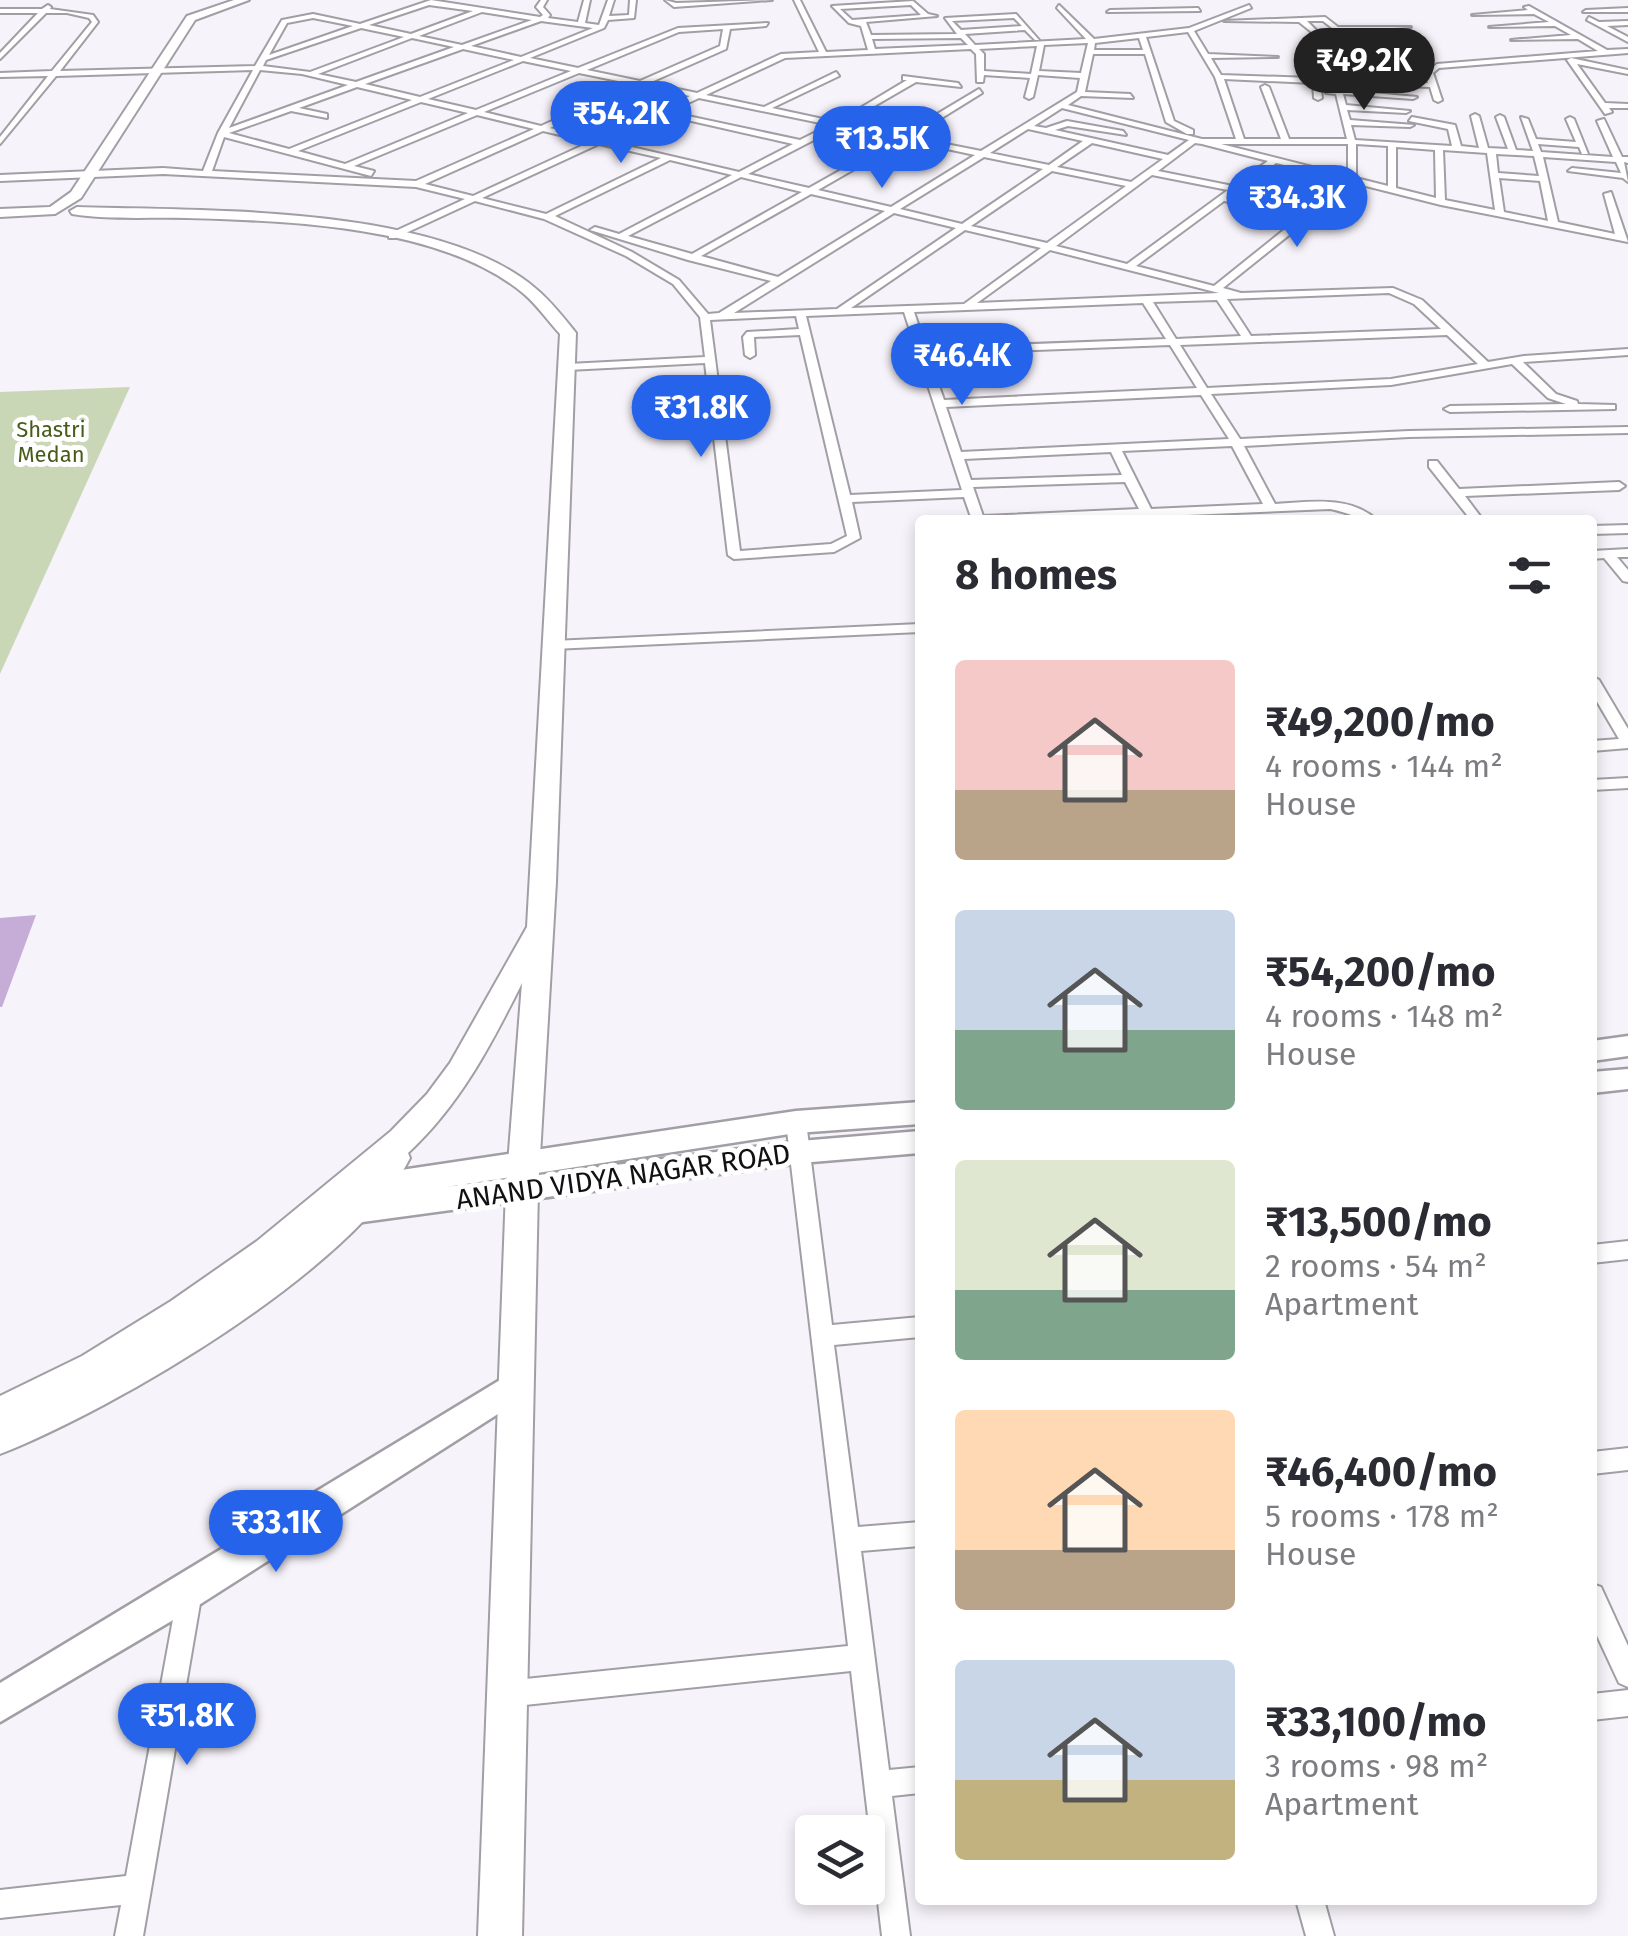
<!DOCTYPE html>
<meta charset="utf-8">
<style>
:root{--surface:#fff;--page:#f2f2f3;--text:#2b2b33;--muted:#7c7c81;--accent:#2563eb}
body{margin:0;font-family:"Fira Sans",sans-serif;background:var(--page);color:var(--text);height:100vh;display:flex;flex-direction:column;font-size:38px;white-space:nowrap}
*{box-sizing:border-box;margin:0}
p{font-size:32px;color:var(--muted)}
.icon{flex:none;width:55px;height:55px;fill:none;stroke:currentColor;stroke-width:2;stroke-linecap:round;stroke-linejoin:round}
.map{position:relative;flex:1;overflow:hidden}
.panel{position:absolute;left:915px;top:515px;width:682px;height:1390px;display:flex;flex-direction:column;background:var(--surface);border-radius:10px;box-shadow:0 5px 15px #0003}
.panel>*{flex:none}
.buttons{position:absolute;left:795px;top:1815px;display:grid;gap:20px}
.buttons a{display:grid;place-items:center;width:90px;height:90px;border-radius:10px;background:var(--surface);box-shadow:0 5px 15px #0003;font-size:50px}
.price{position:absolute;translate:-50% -85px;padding:0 22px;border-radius:35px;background:var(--accent);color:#fff;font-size:32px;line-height:65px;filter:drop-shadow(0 2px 5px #0008)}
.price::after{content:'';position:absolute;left:50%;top:60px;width:30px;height:22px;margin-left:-15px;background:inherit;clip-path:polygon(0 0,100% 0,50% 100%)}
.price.selected{background:#222;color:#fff}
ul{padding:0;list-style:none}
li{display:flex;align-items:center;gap:30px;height:250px;padding:0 40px}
li span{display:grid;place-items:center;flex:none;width:280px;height:200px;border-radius:10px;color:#555}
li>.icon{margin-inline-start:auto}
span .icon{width:120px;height:120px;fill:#fffc;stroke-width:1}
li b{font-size:42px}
h2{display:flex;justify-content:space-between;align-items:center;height:120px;padding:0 40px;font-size:42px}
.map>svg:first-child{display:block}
</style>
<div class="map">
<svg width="1628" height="1936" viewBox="0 0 1628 1936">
<rect width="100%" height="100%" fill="#f7f3fa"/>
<path fill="#cad7b7" d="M130,387L0,674V392Z"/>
<path fill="#c5add7" d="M36,915L2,1007H0V918Z"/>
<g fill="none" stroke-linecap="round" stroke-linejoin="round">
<defs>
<path id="street" d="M431,0L540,17L543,15L536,7L541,0H547L543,7L550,15L548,18L578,22L584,0H590L585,23L599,25L608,0H614L609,16L629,15L630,0H636L634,18L608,20L604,28L530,58L578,68L678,28L768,23L766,26L730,29L726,49L649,83L697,93L781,54L819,52L794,0H800L826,52L868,50L861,26L849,23L832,6L913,1L928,14L937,16L866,22L871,35L957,34L945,18L1016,14L1039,40H1035L1025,30L965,34L975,45L1086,39L1057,8L1059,5L1094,39L1189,28L1249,5L1251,8L1194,31L1208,54L1278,57L1211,58L1221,75L1313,78L1310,53L1314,51L1318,53L1320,79L1428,83L1425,73L1437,64L1598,51L1578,39L1511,40L1571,35L1555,26L1489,27L1549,22L1534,14L1472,15L1528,10L1524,7L1529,6L1607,50L1628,49V53L1439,68L1433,73L1442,100L1438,102L1434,100L1430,87L1320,83L1322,98L1318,100L1314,98L1313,83L1224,79L1244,139H1281L1261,87L1265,85L1269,87L1289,139H1347L1336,94L1326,93L1329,89L1417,97L1413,99L1343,94L1346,105L1410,111L1406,113L1347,110L1350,120L1414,125L1410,127L1351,125L1355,140L1452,146L1448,129L1409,121L1412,117L1455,125L1461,146L1479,148L1471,116L1475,114L1479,116L1488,148L1508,149L1496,117L1500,115L1504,117L1516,150L1533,151L1521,117L1528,119L1536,139L1576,142L1566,119L1570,117L1574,119L1588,154H1582L1579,147L1538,144L1541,152L1613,157L1597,121L1604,119L1622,157H1628V163L1624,162L1628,182L1623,178L1568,171L1572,168L1621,173L1616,162L1543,157L1558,222L1615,234L1604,194L1611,192L1628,242L1441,205L1354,183L1223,288L1241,293L1393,288L1422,300L1488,362L1524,356L1628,349V355L1523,362L1556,394L1577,401L1578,404L1615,405V409L1450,412L1444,409L1450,406L1566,404L1548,398L1512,364L1391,385L1211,394L1240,439L1409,431L1628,427V433L1409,437L1244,446L1275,504C1310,502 1349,495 1377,520C1360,520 1347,512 1330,509L1065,520H972L964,497L852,502L860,538L834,552L734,559L728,555L705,363L568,370L563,367L568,364L705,357L700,317L673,284L626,256L544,219L475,201L395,238H389V234L465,199L416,187L163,174L0,181V175L163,168L203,171L218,133L253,70L56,76L0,144V137L48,76L0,77V73L52,71L92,22L89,18L67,13H46L0,59V53L38,13H0V9H42L48,5L51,7L50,9L93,15L98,22L60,71L255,66L282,20L313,14L360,24ZM429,5L473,11L411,34L369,25ZM911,5L921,15L852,20L840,9ZM482,12L532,20L462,45L419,36ZM313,18L353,26L269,55L287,23ZM1014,18L1022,26L961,30L952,21ZM541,21L593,28L521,57L471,46ZM361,28L404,37L310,72L263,66L266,60ZM723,29L720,46L640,81L587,70L679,32ZM1188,32L1215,77L1236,139H1202L1068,105L1081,96L1133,98L1130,94L1085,92L1093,54H1145L1166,122L1187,134H1193V130L1174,121L1146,37ZM412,38L454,47L356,82L318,74ZM961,38L968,45L875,49L872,39ZM1139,38L1143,50H1094L1095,43ZM1088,43L1081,73L1039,71L1044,45ZM1037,46L1031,74L984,71V54L979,49ZM463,49L514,60L420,97L365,84ZM971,49L976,54L977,82H983L984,75L1030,78L1025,97L1029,99L1033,97L1038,75L1080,78L1077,92L981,151L911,137L982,93L979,89L902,135L845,123L916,82L961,87L958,83L903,76V80H907L837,122L772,108L839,76L836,72L764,107L706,95L785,58ZM523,61L571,71L476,110L428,99ZM260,70L302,74L348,85L229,128ZM579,73L633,84L541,126L484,112ZM642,86L690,96L597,139L550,128ZM357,87L412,100L289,149L229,133L291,111L327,118V114L299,108ZM699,98L830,125L800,140L669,112ZM421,102L468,113L345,164L298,151ZM1062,108L1189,140L1168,155L1055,130L1068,126L1126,135L1123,131L1067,121L1046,128L1034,126ZM477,115L534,129L416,181L212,171L224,137L371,176L374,171L354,166ZM662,115H665L793,144L739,172L606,141ZM839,127L896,139L809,188L748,174ZM1028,129L1083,141L1049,165L990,153ZM543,131L590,142L473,196L425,184ZM905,140L975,155L891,207L818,190ZM1092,143L1163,159L1131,182L1057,167ZM1195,143L1202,144L1268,161L1233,186L1158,171ZM599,144L661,158L546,214L482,198ZM1221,144H1348V176ZM1356,144L1388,146V186L1356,178ZM1396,147L1435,150L1436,198L1396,188ZM1443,150L1487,153L1495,210L1445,200ZM1496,154L1534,156L1539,176L1498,173ZM984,157L1043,169L962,224L900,209ZM670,160L732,175L619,234L595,227L590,230L688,260L771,281L719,313L708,314L679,280L632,252L555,216ZM1276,163L1346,180L1306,213L1230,197ZM1052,171L1126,186L1047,243L971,226ZM1152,175L1228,190L1127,264L1056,246ZM741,177L802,192L692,254L628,236ZM1499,178L1540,181L1548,221L1504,212ZM811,194L885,211L778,277L701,256ZM1224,201L1300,217L1214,286L1136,266ZM894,213L956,228L837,309L734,313ZM965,230L1041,248L964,304L851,308ZM1050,250L1219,293L977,303ZM1389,293L1414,304L1441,329L1251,336L1227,299ZM1217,300L1241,336L1176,339L1153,302ZM1143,303L1166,339L926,348L914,312ZM904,312L962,490L850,495L806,316ZM796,316L799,329L747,332L743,337L745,355L750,358L755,355L754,337L800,335L847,536L831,544L740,551L710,320ZM1447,335L1478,364L1391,379L1207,388L1180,345ZM1170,345L1197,388L944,400L928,354ZM1201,395L1229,439L961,452L946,407ZM1232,446L1263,504L1151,509L1122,451ZM1111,452L1122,475L971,480L964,459ZM1125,482L1139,509L983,516L973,487Z
M665,0L676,3L772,0L674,7Z
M1198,8L1200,11L1107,12L1110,10Z
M1628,8V12H1583L1586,10Z
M1325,17L1338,27H1411L1343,31L1355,41L1351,43L1323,21H1307L1321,35L1319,38L1299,22L1224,21Z
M1589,17L1599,22L1628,21V25L1607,26L1628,37V42L1587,20Z
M1571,58L1628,70V74L1577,64L1605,103L1628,104V108H1609L1612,112L1605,114L1567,60Z
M1429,461H1437L1459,489L1619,482L1625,486L1619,490L1465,496L1483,520H1471L1429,467Z
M1628,525V533L1592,534V526Z
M1628,549V557H1617L1628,570V582L1623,581L1604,558L1592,559V551Z
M920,624V632L553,649L546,645L553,641Z
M1592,676L1599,680L1628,729V748L1592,751V741L1619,739L1592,693Z
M1628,778V788L1592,790V780Z
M796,1114L803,1117L806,1122L832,1325L920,1317V1337L834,1345L858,1527L920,1522V1546L861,1551L889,1770L920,1767V1793L892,1796L910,1936H882L851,1671L506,1707L497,1703L493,1694L497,1685L506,1681L848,1646L786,1122L789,1117Z
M1628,1241V1259L1592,1263V1245Z
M1628,1448V1470L1592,1474V1452Z
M190,1580L199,1583L202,1592L143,1936H115L121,1905L0,1918V1890L126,1876L178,1592L181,1583Z
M1592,1584L1601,1587L1628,1646V1687L1619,1683L1592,1625Z
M1628,1690V1716L1592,1720V1694Z
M1296,1900H1324L1334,1936H1306Z"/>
<path id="secondary" d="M1628,1036V1056L1592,1061V1041Z
M1628,1069V1089L1592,1093V1072Z
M920,1102V1124L796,1133L446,1187L800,1141L920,1131V1153L800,1163L355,1223L329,1217L325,1208L329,1199L375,1196L353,1191L349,1183L353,1175L381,1173L796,1111Z
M515,1371L526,1376L531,1386L526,1396L202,1603L0,1722V1683Z"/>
<path id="primary" d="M234,0H249L195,20L81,198L55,214L0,217V209L50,207L71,192L187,16Z
M77,207C202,211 436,204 535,288C550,300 564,318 576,333L556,882L538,1190L522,1936H478L506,1190L522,983C491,1045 460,1105 408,1153L410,1158C355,1269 115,1409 0,1454V1396L82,1356L171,1301L257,1241L391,1131L427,1094L450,1063L527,927L560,334C548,321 537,305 524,294C442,225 288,221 186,218C149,217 109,220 72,214L70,211Z"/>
</defs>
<use href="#street" stroke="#a29ea5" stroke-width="4"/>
<use href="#secondary" stroke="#a29ea5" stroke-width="5"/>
<use href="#primary" stroke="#a29ea5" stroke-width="4"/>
<use href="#street" fill="#fff" fill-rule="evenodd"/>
<use href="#secondary" fill="#fff" fill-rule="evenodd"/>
<use href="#primary" fill="#fff" fill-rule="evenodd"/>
</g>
<g text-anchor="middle" stroke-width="10" stroke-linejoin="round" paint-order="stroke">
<g font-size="22" fill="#475c1a" stroke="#fff">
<text x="51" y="437">Shastri<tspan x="51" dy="25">Medan</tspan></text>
</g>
<g font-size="28" fill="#111012" stroke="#fff">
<text transform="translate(623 1176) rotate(-8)" y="10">ANAND VIDYA NAGAR ROAD</text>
</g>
</g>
</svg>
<div class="buttons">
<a><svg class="icon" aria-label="layers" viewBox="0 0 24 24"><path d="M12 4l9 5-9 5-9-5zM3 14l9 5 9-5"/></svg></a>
</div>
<b class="price selected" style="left:1364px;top:113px">₹49.2K</b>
<b class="price" style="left:621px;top:166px">₹54.2K</b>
<b class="price" style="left:882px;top:191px">₹13.5K</b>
<b class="price" style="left:1297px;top:250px">₹34.3K</b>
<b class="price" style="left:962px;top:408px">₹46.4K</b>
<b class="price" style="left:701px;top:460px">₹31.8K</b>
<b class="price" style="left:276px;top:1575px">₹33.1K</b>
<b class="price" style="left:187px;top:1768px">₹51.8K</b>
<section class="panel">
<h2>8 homes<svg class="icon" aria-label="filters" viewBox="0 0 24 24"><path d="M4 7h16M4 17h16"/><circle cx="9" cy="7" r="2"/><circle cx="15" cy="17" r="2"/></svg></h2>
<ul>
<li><span style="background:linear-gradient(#f6c9c9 65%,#b9a48a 0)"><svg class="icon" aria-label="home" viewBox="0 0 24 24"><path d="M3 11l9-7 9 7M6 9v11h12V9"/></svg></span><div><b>₹49,200/mo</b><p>4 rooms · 144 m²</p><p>House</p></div></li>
<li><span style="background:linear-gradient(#c9d6e8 60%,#7fa58c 0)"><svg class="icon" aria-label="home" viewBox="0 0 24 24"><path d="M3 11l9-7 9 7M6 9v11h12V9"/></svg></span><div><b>₹54,200/mo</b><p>4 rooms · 148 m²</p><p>House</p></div></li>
<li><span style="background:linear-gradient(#dfe7d0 65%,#7fa58c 0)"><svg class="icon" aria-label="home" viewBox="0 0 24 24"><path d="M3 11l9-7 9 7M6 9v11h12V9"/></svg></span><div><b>₹13,500/mo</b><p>2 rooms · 54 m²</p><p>Apartment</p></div></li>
<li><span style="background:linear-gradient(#ffd9b3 70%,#b9a48a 0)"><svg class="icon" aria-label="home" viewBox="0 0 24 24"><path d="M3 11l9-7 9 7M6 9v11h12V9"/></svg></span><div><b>₹46,400/mo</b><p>5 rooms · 178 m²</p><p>House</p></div></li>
<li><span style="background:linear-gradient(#c9d6e8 60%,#c2b280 0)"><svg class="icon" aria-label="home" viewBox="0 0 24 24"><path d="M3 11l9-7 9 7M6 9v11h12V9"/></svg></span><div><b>₹33,100/mo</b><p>3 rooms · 98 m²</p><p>Apartment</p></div></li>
</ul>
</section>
</div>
